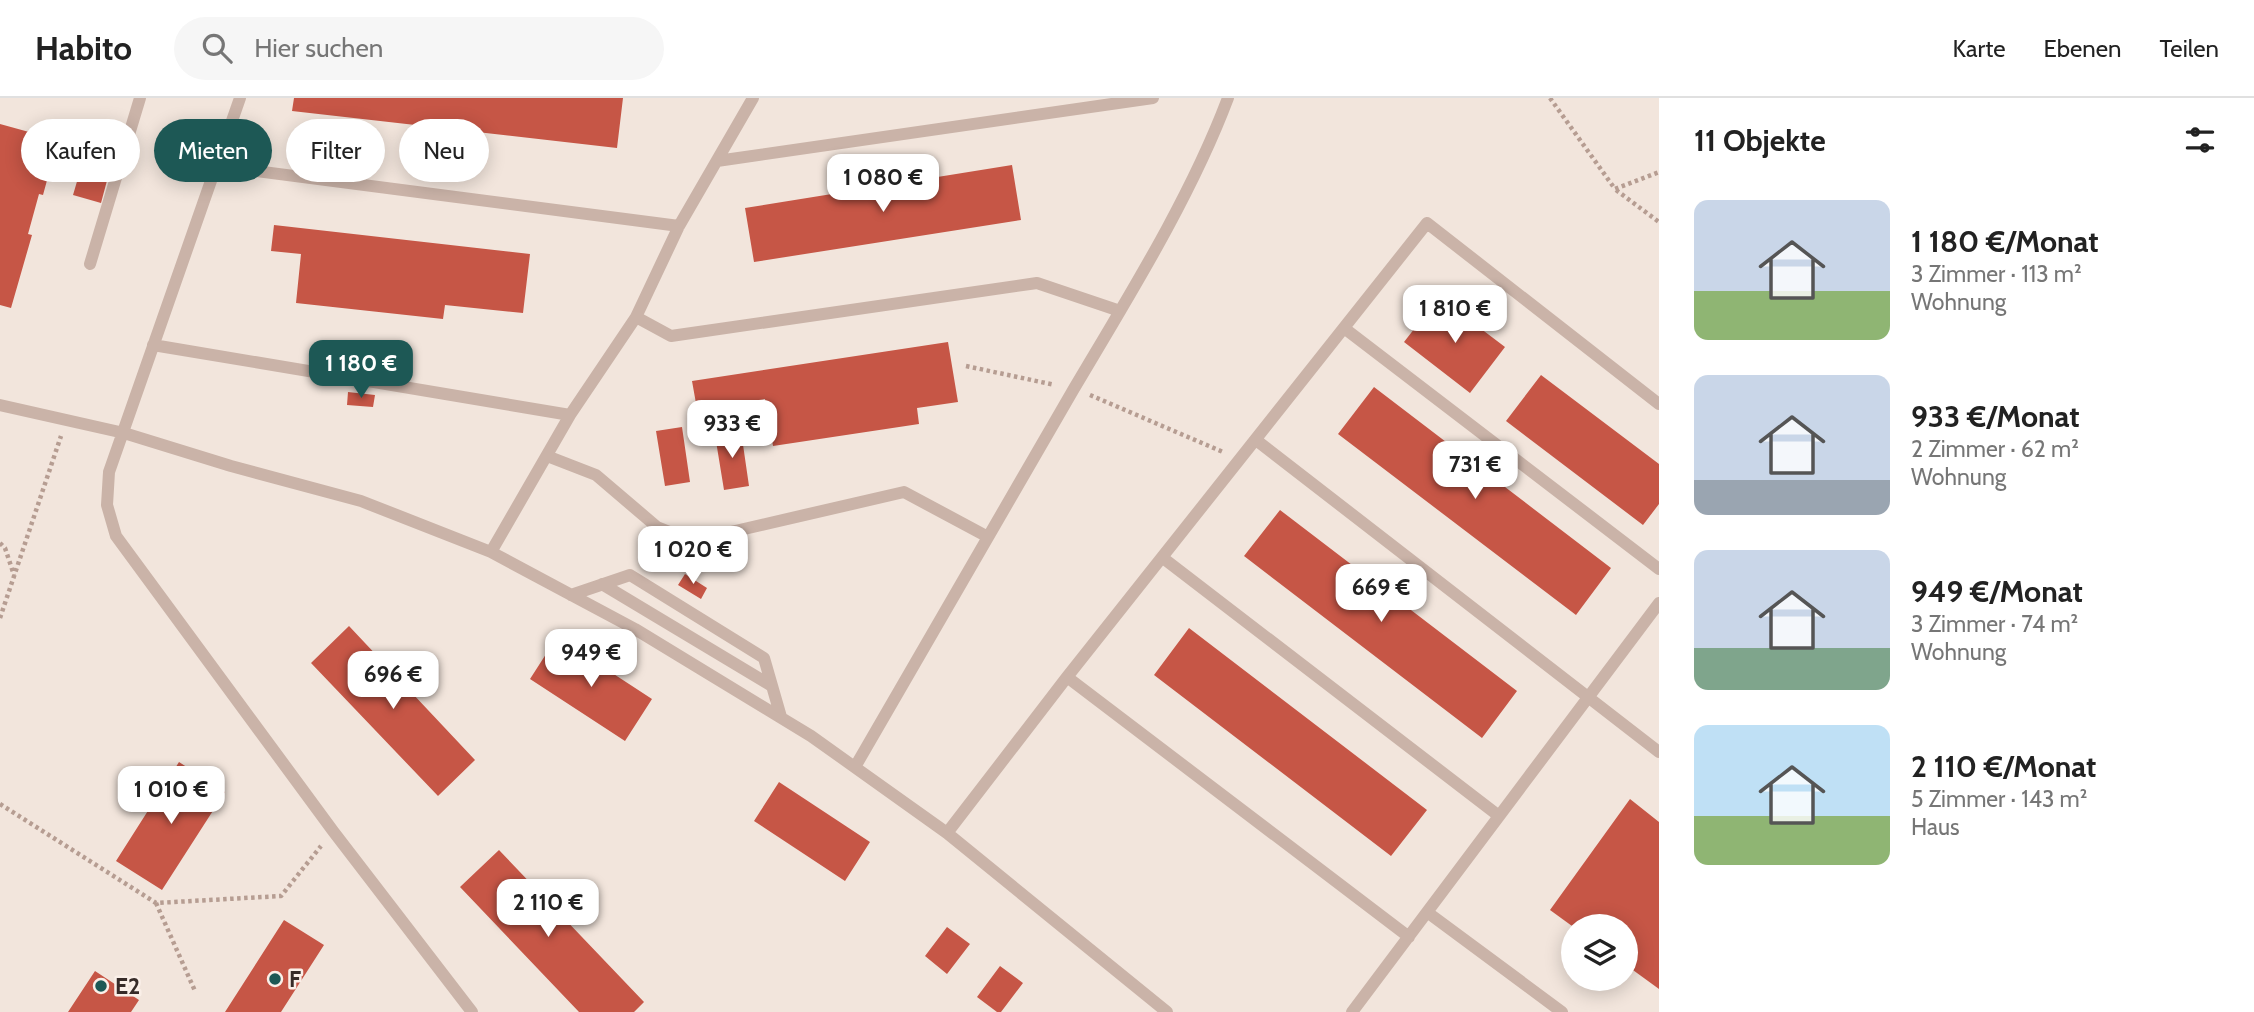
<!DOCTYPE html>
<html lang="de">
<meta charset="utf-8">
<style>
:root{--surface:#fff;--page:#f6f6f6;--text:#222;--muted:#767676;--line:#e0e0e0;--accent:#1d5855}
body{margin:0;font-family:Cabin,sans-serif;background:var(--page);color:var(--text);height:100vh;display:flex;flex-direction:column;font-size:26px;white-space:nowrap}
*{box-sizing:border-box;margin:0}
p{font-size:23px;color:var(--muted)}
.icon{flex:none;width:38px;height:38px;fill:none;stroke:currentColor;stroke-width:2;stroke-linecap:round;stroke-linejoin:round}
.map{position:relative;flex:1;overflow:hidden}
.drawer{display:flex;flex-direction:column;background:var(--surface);width:595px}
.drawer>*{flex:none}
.guide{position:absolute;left:21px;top:21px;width:665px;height:63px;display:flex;gap:14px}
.tools{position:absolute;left:1561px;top:816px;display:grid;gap:14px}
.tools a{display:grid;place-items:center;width:77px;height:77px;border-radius:50%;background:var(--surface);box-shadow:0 4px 18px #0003;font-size:35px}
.price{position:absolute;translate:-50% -60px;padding:0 16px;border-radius:14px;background:#fff;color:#222;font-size:23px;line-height:46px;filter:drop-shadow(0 2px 4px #0008)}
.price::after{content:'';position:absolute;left:50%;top:42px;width:21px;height:16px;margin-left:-10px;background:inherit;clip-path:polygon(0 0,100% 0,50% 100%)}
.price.selected{background:var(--accent);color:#fff}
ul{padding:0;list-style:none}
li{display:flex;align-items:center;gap:21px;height:175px;padding:0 35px}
li span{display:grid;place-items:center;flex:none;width:196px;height:140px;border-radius:14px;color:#555}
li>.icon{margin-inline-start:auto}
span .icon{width:84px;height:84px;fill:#fffc;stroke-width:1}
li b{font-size:30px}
h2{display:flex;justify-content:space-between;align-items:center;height:84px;padding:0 35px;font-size:30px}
.chip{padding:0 24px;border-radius:32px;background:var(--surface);box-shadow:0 4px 18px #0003;font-size:24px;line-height:63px}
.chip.selected{background:var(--accent);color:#fff}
header{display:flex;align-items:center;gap:42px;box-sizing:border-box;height:98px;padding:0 35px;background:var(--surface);border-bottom:2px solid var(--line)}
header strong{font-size:33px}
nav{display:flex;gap:38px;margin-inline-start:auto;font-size:24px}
.search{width:490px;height:63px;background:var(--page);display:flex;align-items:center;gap:18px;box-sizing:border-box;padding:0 24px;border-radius:38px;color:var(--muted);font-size:26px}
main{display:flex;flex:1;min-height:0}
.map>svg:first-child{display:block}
</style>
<header>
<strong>Habito</strong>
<div class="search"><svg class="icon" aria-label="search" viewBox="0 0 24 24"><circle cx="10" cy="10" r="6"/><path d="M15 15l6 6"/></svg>Hier suchen</div>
<nav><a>Karte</a><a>Ebenen</a><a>Teilen</a></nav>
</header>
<main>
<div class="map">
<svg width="1659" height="914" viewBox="0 0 1659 914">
<rect width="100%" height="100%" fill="#f2e5dc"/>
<path fill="#c65646" d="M294,0H623L617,50L292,13Z
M0,26L58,42L43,97L39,96L28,136L32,137L11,210L0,207Z
M86,53L113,60L101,105L73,97Z
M1012,67L1021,122L754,164L745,110Z
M274,127L530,156L523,215L445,207L443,221L296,205L301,156L271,153Z
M1439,199L1505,249L1470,295L1404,244Z
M948,244L958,304L917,310L919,326L773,348L765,301L697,311L692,283Z
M1541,277L1659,366V406L1643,427L1506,323Z
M1374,289L1611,470L1576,517L1338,336Z
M348,294L375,297L373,309L347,307Z
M682,329L690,384L665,388L656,333Z
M741,333L749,388L724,392L715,337Z
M1280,412L1517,593L1482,640L1244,458Z
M685,476L707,490L701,501L678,487Z
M349,528L475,662L438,698L311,565Z
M1189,530L1427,712L1391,758L1154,577Z
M557,539L652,601L625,643L530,581Z
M179,664L225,694L162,792L116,763Z
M779,684L870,744L845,783L754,723Z
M1630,701L1659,724V891L1626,867V828H1572L1550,812Z
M499,752L644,904L634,914H579L460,789Z
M284,822L324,847L281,914H225Z
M947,829L970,846L947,876L925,858Z
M1000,868L1023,885L1001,914H997L977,899Z
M95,873L139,902L131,914H68Z"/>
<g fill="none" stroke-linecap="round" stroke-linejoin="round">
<path stroke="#b69d92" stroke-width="4.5" stroke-dasharray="3.5 3.5" stroke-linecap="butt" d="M1550,0L1615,91L1659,74
M1616,92L1659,124
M966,268L1055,287
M1090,297L1223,354
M0,445L5,450L14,477
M0,520L61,338
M0,706L156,805L281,798L321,748
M156,805L195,893"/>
<path stroke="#cab3a8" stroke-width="12" d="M240,0L109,374L107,407L116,438L333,733L472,914
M717,63L1153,0
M218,68L679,128
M90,166L140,0
M636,219L671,238L1037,185L1120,213
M1344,230L1659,471
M153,247L570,317
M0,307L124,335L231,368L361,403L491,454L635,531L811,638L947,735L1167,914
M1256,342L1659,654
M547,358L596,377L657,429L692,443L904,394L988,439
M491,454L570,317L636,219L679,128L753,0
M1163,460L1499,718
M602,486L772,588
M571,497L630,477L764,560L781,619
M1067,579L1409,839
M855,669C927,544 1000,419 1072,294C1127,201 1190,101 1228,0
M947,735L1067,579L1427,125L1659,306
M1427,814L1562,914
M1352,914L1659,505"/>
</g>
<g fill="#1d5855" stroke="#faefe8" stroke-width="2.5">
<circle cx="275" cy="881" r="7"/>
<circle cx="101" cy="888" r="7"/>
</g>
<g text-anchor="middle" stroke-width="5" stroke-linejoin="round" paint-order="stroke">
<g font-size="23" font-weight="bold" fill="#372b28" stroke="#faefe8" text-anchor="start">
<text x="289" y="889">F</text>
<text x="115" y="896">E2</text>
</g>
</g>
</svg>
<div class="tools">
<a><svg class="icon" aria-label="layers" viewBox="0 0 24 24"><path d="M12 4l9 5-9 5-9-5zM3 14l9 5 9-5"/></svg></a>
</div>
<b class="price" style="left:883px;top:116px">1 080 €</b>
<b class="price" style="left:1455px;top:247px">1 810 €</b>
<b class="price selected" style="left:361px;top:302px">1 180 €</b>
<b class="price" style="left:732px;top:362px">933 €</b>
<b class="price" style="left:1475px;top:403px">731 €</b>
<b class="price" style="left:693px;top:488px">1 020 €</b>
<b class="price" style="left:1381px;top:526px">669 €</b>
<b class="price" style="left:591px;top:591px">949 €</b>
<b class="price" style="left:393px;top:613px">696 €</b>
<b class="price" style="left:171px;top:728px">1 010 €</b>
<b class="price" style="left:548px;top:841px">2 110 €</b>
<div class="guide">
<a class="chip">Kaufen</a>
<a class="chip selected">Mieten</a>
<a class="chip">Filter</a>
<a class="chip">Neu</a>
</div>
</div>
<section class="drawer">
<h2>11 Objekte<svg class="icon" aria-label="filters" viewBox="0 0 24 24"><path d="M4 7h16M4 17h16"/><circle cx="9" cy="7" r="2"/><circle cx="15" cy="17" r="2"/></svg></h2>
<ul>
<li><span style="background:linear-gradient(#c9d6e8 65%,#8fb573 0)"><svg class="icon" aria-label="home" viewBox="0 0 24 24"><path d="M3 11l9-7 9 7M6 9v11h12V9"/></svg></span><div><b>1 180 €/Monat</b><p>3 Zimmer · 113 m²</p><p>Wohnung</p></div></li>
<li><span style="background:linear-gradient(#c9d6e8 75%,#9aa5b1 0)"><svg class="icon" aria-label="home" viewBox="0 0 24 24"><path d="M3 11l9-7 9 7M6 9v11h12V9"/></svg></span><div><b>933 €/Monat</b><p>2 Zimmer · 62 m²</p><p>Wohnung</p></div></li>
<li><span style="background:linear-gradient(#c9d6e8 70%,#7fa58c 0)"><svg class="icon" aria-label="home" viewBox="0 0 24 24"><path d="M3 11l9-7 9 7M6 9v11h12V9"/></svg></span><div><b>949 €/Monat</b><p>3 Zimmer · 74 m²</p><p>Wohnung</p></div></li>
<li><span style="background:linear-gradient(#bfe0f5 65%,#8fb573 0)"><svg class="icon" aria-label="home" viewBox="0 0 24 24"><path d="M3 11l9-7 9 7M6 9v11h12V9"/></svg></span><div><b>2 110 €/Monat</b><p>5 Zimmer · 143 m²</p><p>Haus</p></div></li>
</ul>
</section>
</main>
